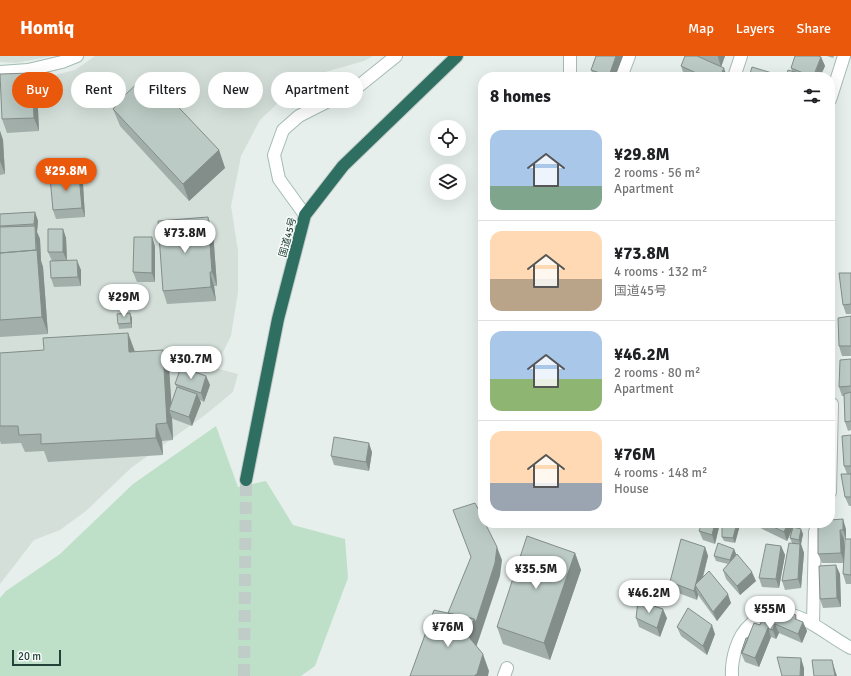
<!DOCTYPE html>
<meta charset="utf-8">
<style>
:root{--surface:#fff;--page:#f6f6f6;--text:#202124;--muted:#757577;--line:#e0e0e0;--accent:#ea580c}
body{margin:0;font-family:Signika,"Noto Sans JP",sans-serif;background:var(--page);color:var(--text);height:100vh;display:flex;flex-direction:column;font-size:15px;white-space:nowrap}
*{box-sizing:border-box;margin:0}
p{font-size:13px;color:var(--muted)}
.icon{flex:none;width:22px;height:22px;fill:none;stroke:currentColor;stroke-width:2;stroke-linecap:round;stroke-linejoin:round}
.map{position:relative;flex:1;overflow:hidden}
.sheet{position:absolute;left:478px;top:16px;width:357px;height:456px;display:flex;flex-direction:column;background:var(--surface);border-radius:16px;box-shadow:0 4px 16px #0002}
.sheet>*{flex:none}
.guide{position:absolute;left:12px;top:16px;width:380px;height:36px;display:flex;gap:8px}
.tools{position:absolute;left:430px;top:64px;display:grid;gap:8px}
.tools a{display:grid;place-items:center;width:36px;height:36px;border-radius:50%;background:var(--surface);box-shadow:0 4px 16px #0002;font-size:20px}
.scale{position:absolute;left:12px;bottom:10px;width:49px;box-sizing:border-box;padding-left:4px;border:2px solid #24423a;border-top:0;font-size:11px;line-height:14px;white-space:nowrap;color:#24423a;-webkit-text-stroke:3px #f7fbf9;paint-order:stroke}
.price{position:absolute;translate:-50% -34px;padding:0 9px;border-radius:14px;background:#fff;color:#222;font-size:13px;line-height:26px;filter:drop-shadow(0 1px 2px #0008)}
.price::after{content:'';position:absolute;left:50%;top:24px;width:12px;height:9px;margin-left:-6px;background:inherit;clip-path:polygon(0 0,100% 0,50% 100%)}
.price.active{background:var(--accent);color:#fff}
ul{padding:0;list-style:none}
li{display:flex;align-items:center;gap:12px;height:100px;padding:0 12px}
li+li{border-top:1px solid var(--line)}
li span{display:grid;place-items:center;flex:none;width:112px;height:80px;border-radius:12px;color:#555}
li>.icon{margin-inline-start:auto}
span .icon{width:48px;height:48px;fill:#fffc;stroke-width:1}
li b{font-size:17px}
h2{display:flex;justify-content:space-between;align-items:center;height:48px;padding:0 12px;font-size:17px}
.pill{padding:0 14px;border-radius:18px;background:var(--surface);box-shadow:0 4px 16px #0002;font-size:14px;line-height:36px}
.pill.active{background:var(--accent);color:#fff}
header{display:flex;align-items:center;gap:24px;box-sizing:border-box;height:56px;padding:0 20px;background:var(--accent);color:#fff}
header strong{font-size:19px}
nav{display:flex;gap:22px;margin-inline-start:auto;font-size:14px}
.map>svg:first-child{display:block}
</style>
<header>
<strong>Homiq</strong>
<nav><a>Map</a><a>Layers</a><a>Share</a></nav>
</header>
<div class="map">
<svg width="851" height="620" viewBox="0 0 851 620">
<rect width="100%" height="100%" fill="#e6efeb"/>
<path fill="#d4dfda" d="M0,0H52L16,7L0,6Z
M95,0H373L364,5L304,22L260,64L241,100L231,150L238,195V236L231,280L215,312L238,318L233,336L205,359L131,412L86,455L60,474L34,484L0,528V27L36,24L75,14Z"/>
<path fill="#bfe0c8" d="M216,370L238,431L266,425L293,469L345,483L348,522L315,610L301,620H0V542L6,535L60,498L133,428Z"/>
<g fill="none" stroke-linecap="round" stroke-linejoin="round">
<path stroke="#bfccc8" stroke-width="12" stroke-dasharray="12 6" stroke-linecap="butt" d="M244,620L246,424"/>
<defs>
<path id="street" d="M570,21V0
M621,21L629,0
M734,21L741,0
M830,44L844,0
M830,348H832L830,436
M813,567L815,476L819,467
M504,620L507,612"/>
<path id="secondary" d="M0,16L28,14L62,6L77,0
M305,159L279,123L274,99L283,74L299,60L360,29L396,0
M732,620C731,604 737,580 750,569C753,566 758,561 762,560C795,547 824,578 851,592"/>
<path id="highway" d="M246,424L278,263L305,159L343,110L457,0"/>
</defs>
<use href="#street" stroke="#a8b8b2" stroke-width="14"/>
<use href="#secondary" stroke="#a4bbb3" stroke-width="14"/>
<use href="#highway" stroke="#c2cac8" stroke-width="14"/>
<use href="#street" stroke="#fff" stroke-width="12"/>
<use href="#secondary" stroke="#fff" stroke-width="12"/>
<use href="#highway" stroke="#2f6f62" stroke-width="12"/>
</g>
<path fill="#a1aea9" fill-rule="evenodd" d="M596,0H623L615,21H594L591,14Z
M685,0H725L721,11L727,21H679L686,20L684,19L681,10Z
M827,0H834L833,2Z
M821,1L825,10L820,21H786L792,15L791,12Z
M37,31L39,75L7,77L2,63Z
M123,41L219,94L225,112L189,145L120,70L113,53L114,52L111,42Z
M0,71V75L3,84L5,118L0,119Z
M83,128L85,161L56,163L53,154Z
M35,156L38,165L37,176L40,183L41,205L43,211L48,278L0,281V158Z
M63,173L66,182L67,205L81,214V230L54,231L51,222L52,205L48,196Z
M213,175L217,230H214L216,245L167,248L163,235Z
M155,190V226H137L133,216Z
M851,217V258H846L843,249Z
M130,257L132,262V272L119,273L118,268Z
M851,260V300H842L839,290Z
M128,277L135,295L169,311L171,348L177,332L175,328L206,320L210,329L204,346L200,344L201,347L192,370L173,363L172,362L173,384L162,385L163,399L48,406L44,395L25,396L21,387L1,388L0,385V297L44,294Z
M851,303V374L848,375L845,366L844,340H842L839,331Z
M851,379V450H849L845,441L847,418L844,410Z
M372,396L369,415L334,409L331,400Z
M720,467L715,488L703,484L699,475Z
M722,467H739L740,469L735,487L724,485L722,481Z
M753,467H795L793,471L803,478L801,488L804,497L801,532L785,534L782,525L792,487L790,482L792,474L787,485L754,469Z
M818,467L846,473V483H851V528H846L843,518L844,507H822L818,498ZM844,483H845L844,498Z
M781,490L785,499L779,532L762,531L759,522Z
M705,491L708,500L703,522L731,547L717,565L698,539L697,544L673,535L670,526Z
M734,493L736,498L735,500L756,525L740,539L726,523L723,514L728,508L716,505L714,500Z
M575,497L581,514L550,604L503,588L497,571Z
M840,518L841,551L823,552L820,543Z
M774,559H796L797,564L803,566L807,575L802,587L779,577L776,583L771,581L759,611L745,606L741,597L748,582L760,569Z
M636,562H667L660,581L639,571Z
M677,571L715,578L707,599L681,580Z"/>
<path fill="#838d89" d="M616,0H623L615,21H609V20Z
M718,0H725L721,11L718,1Z
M821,1L825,10L820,21H814Z
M724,12L727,21H720Z
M32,17L37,31L39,75L34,62Z
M0,75L3,84L5,118L0,105Z
M219,94L225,112L189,145L183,128Z
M79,119L83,128L85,161L82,152Z
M35,156L38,165L37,176L40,183L41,205L43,211L48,278L42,261L37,197L35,171L34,168Z
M208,161L213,175L217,230L212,216Z
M63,173L66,182L67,205L63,196Z
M152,181L155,190V226L152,217Z
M77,204L81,214V230L78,221Z
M210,216L214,230L216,245L211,231Z
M130,257L132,262V272L131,267Z
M128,277L134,294L135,313L129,296Z
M163,294L169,311L172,355L169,354L172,362L173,384L167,367Z
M206,320L210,329L204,346L201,337Z
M197,338L201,347L192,370L189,361Z
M156,368L162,385L163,399L156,382Z
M369,387L372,396L369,415L366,406Z
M843,463L846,473V483L843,474Z
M715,467H720L715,488L712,479Z
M737,467H739L740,469L735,487L733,482Z
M788,467H795L787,485L784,476Z
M801,473L803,478L801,488L804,497L801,532L798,523L800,489L799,484Z
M840,474L844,483V507L841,497Z
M781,490L785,499L779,532L776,523Z
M497,491L502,504L500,520L480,580L474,597L468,580Z
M705,491L708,500L699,535L695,529L698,539L697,544L694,535Z
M734,493L736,498L732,509L730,504Z
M575,497L581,514L550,604L544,587Z
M836,509L840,518L841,551L837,542Z
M752,516L756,525L740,539L737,530Z
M728,538L731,547L717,565L713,556Z
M663,553L667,562L660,581L657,572Z
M803,566L807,575L802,587L798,578Z
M775,568L779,577L776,583L773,574Z
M712,569L715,578L707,599L703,590Z
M768,572L771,581L759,611L755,602Z
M483,598L489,615L488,620H474Z
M801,602L804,612V620H800Z
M832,604L835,614L837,620H835Z"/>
<path fill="#bbcac4" stroke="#838d89" d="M596,0H616L609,20L591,14Z
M685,0H697L724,12L720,21H705L681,10Z
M795,0H818L821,1L813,21L791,12Z
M752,11L782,20L781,21H749Z
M788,14L812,21H786Z
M32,17L34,62L2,63L0,18Z
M147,18L219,94L183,128L113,53L117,49L111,42L118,36L123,41Z
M679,19L688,21H679Z
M79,119L82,152L53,154L50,121Z
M35,156L34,168L0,170V158Z
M208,161L212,216H210L211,231L163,235L158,165Z
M35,170L36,194L0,197V171Z
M48,173H63V196H48Z
M134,181H152V217L133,216Z
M37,194L42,261L0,264V197Z
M77,204L78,221L51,222L50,205Z
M839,217H851V248L843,249Z
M130,257L131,267L118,268L117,258Z
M851,260V290H839L838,262Z
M128,277L129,296L163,294L167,367L156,368V382L41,388V378L19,379L18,370H0V297L44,294L43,282Z
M851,303V330L839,331L840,304Z
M181,311L206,320L201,337L175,328Z
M177,331L197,338L189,361L169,354Z
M851,336V365L845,366L844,338Z
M851,379V410H844L842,380Z
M334,381L369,387L366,406L331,400Z
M841,418H851V441H845Z
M475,447L483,462V467H485L497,491L495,507L476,566L474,563L448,557L471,501L453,454Z
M843,463V474H840L841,497L818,498V467H830V464Z
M702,467H715L712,479L699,475Z
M722,467H737L733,482L722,481Z
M765,467H788L784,476Z
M793,471L801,473L799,484L790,482Z
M527,480L575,497L544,587L497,571Z
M681,483L705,491L694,535L670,526Z
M845,483H851V519L843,518Z
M718,487L734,493L730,504L714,500Z
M789,487L800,488L798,523L782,525Z
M766,488L781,490L776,523L759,522Z
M737,498L752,516L737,530L723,514Z
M836,509L837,542L820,543L819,510Z
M709,515L728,538L713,556L695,529Z
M638,545L663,553L657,572L636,562Z
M688,552L712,569L703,590L677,571Z
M434,554L474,563L468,580L483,598L477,618L474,620H410Z
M776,555L785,559L787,556L796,559L795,563L803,566L798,578L775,568L773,574L768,572L755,602L742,597L754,567L760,569L765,556L774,559Z
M746,582H748L742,597H741Z
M777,601L801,602L800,620H782Z
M812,604H832L835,620H814Z"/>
<g text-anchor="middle" stroke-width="3" stroke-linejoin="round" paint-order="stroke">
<g font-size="10" fill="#24423a" stroke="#f7fbf9">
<text transform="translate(287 181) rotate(-75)" y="4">国道45号</text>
</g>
</g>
</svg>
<div class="tools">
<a><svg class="icon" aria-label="locate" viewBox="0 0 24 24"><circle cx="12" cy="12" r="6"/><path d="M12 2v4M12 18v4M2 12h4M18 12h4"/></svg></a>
<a><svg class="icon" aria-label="layers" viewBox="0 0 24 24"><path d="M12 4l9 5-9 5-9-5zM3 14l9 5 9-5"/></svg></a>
</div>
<div class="scale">20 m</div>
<b class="price active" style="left:66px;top:136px">¥29.8M</b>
<b class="price" style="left:185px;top:198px">¥73.8M</b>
<b class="price" style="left:124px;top:262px">¥29M</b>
<b class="price" style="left:191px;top:324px">¥30.7M</b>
<b class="price" style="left:536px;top:534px">¥35.5M</b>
<b class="price" style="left:649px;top:558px">¥46.2M</b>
<b class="price" style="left:770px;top:574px">¥55M</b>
<b class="price" style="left:448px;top:592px">¥76M</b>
<div class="guide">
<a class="pill active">Buy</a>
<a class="pill">Rent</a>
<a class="pill">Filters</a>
<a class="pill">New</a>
<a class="pill">Apartment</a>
</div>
<section class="sheet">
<h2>8 homes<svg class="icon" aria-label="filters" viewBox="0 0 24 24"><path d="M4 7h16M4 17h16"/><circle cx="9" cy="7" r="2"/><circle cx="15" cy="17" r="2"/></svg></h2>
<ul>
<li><span style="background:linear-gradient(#a9c7e8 70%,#7fa58c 0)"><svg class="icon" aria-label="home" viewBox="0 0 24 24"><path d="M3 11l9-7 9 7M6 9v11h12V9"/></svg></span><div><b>¥29.8M</b><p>2 rooms · 56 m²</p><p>Apartment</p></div></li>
<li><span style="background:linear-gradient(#ffd9b3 60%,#b9a48a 0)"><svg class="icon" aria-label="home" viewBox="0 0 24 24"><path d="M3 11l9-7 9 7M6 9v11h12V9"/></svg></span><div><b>¥73.8M</b><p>4 rooms · 132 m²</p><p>国道45号</p></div></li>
<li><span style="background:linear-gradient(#a9c7e8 60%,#8fb573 0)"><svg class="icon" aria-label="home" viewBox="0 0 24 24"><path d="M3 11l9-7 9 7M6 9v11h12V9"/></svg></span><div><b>¥46.2M</b><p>2 rooms · 80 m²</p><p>Apartment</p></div></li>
<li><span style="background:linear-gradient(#ffd9b3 65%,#9aa5b1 0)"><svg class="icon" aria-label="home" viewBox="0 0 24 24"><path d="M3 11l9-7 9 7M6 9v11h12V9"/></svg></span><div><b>¥76M</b><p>4 rooms · 148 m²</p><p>House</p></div></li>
</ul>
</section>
</div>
